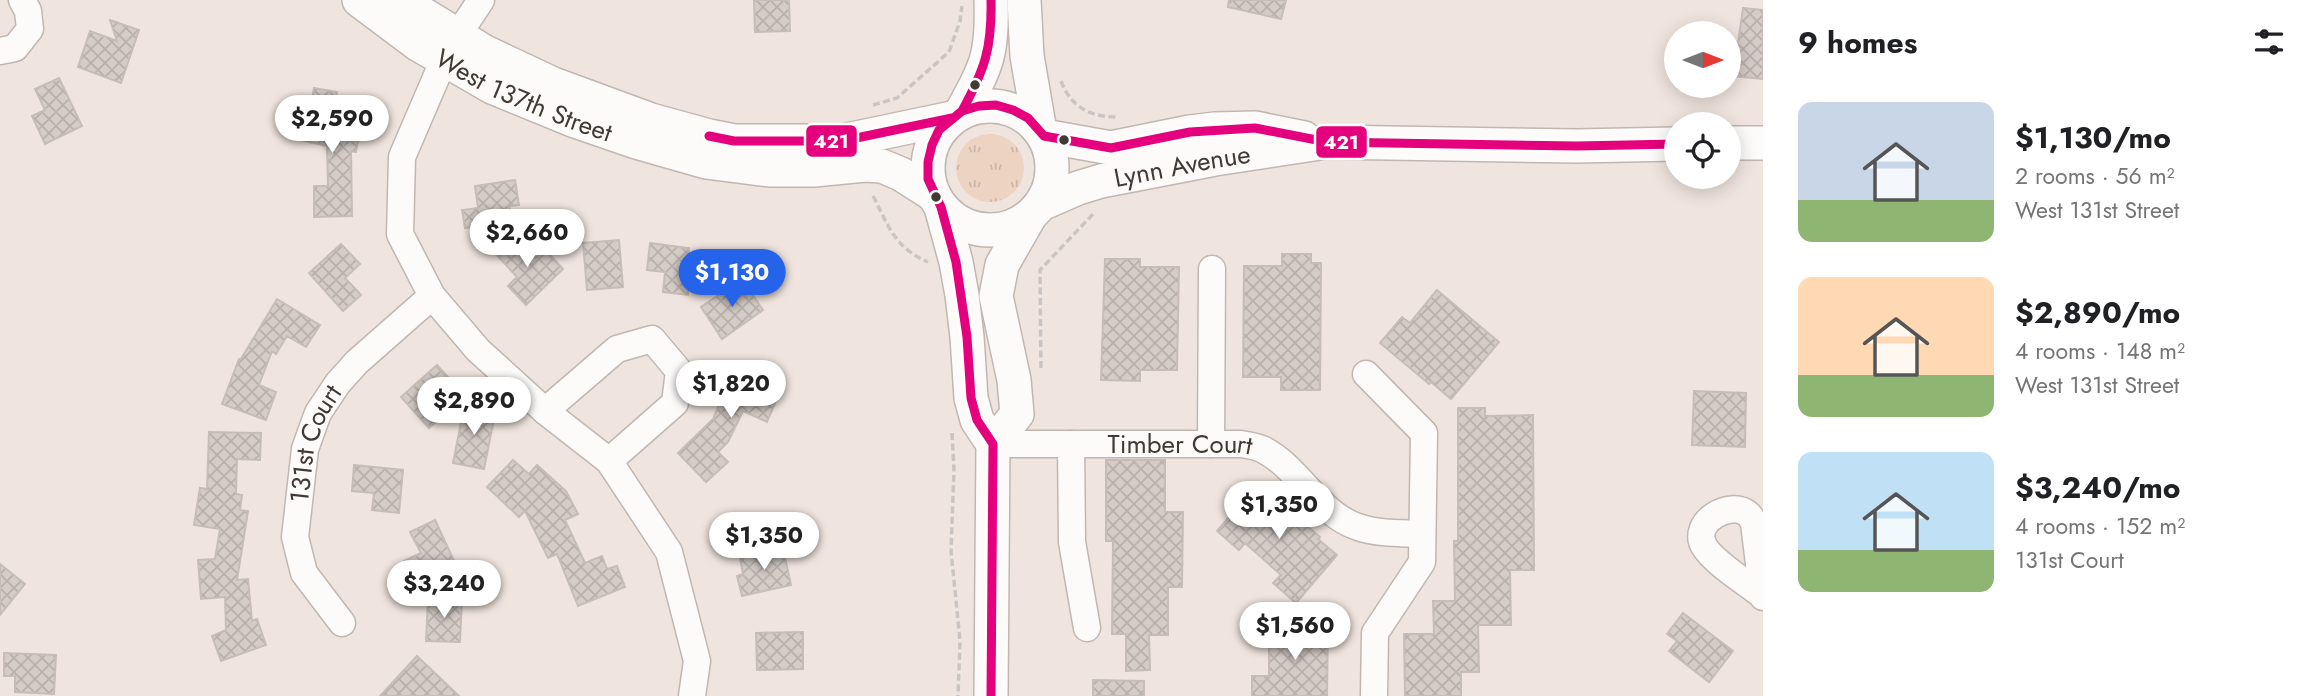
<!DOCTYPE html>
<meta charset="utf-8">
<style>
:root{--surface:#fff;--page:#f2f2f2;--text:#202124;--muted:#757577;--accent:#2563eb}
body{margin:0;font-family:Jost,sans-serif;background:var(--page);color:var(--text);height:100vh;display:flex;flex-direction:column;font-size:26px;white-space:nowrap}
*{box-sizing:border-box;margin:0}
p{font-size:23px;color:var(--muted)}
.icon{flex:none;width:38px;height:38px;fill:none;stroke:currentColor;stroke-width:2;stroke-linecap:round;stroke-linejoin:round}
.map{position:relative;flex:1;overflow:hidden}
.sheet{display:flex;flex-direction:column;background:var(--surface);width:560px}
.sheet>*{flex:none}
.needle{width:46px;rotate:90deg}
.buttons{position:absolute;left:1664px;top:21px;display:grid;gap:14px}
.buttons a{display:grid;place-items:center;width:77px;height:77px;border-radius:50%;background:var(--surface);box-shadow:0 4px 18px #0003;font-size:35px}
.price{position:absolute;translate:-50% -60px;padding:0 16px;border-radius:24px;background:#fff;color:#222;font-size:23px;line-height:46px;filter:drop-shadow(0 2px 4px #0008)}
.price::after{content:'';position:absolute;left:50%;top:42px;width:21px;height:16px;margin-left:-10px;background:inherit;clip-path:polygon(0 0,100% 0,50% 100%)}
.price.selected{background:var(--accent);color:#fff}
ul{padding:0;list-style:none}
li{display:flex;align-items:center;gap:21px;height:175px;padding:0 35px}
li span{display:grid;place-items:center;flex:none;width:196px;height:140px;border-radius:14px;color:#555}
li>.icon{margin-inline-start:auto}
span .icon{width:84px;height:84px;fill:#fffc;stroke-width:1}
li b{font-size:30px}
h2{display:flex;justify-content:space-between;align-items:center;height:84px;padding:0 35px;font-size:30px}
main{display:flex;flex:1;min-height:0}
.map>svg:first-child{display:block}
</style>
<main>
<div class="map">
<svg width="1763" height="696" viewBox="0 0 1763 696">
<defs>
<pattern id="grass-tufts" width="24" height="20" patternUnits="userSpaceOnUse" patternTransform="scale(1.75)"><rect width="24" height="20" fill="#edd3c1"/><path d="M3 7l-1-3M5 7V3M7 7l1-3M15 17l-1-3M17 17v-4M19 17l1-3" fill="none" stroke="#ccb6a6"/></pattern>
<pattern id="building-cross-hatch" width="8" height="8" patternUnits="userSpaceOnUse" patternTransform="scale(1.75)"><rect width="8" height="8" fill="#d5ccc6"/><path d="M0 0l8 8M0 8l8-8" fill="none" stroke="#b8b0ab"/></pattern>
</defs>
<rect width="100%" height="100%" fill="#f0e5de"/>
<path fill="url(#grass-tufts)" d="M956 168a34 34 0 1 1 68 0a34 34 0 1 1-68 0Z"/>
<path fill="url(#building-cross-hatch)" stroke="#c6bdb8" stroke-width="2" d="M754,0H789L790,31L755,32Z
M1229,0H1286L1281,19L1228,7Z
M1743,8L1763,10V79L1733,76Z
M110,20L139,30L121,83L78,67L90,31L117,41Z
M59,78L82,126L45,144L32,116L45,110L35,89Z
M314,88L337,92L332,120L361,126L356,152L351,151L352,216L314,217V186H328L327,146L304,141Z
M515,180L519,205L509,206L512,221L465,228L462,210L478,208L475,186Z
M513,234L536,258L545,249L563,269L526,305L508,286L517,277L494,252Z
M619,240L623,287L587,290L583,243Z
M650,243L689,248L687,273H690L688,295L663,292L665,272L647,270Z
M341,244L360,264L345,278L361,295L343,311L309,273Z
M1282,254H1311V263H1321L1320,390H1281V377H1243L1244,266H1282Z
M1105,259H1140V267H1179L1177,370H1140V381L1101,380Z
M742,279L763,310L722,339L701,307Z
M1437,290L1499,342L1451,399L1431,382L1429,384L1380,343L1402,317L1410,323Z
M277,299L320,325L306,347L287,336L276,354L272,351L259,385L276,392L266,420L222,404L239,359H241Z
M437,365L465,396L429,428L401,397Z
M759,368L785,380L767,422L743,411L728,442L718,452L728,462L706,482L678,453L713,419L732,375L752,384Z
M1694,391L1746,393L1745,447L1692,445Z
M466,397L479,411L495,414L484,469L453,463Z
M1458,408H1485V416L1533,415L1534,570H1510L1511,625H1478L1479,672H1461V696H1405L1404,634H1434L1433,601H1455L1454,541H1458Z
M209,432L261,433L260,460L237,459L236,494L242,495L240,510L248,511L237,580L248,579L252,621L257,619L266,645L221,661L212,636L226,630L225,597L201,599L198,560L215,559L220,529L194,525L200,488L207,489Z
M513,460L529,474L537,465L566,491L578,514L565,520L585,563L602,556L607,569L617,566L625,587L578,606L557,554L548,558L525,511L519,517L487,487Z
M1106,460H1165V512H1183L1182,587H1168V635H1149L1150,670L1126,671V634H1112L1113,541H1106Z
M354,465L403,470L399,513L372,510L374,493L352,491Z
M1258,483L1320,537L1318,539L1337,555L1296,603L1273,583L1281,575L1245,543L1239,550L1217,531Z
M435,520L457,567L416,587L404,561L421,553L410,532Z
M783,548L791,585L742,596L737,576L743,574L740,558Z
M0,564L25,584L0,615Z
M428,599L462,600L460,642L426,641Z
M1683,613L1733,651L1709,682L1669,651L1677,641L1667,634Z
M1269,624H1328L1327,696H1252V676H1269Z
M803,632V669L757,670L756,633Z
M4,653L56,655L54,694L15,692V676H4Z
M417,656L459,696H380Z
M1093,680L1144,681V696H1093Z"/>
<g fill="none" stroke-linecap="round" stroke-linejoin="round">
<defs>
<g id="minor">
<path d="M481,0L448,50L402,157L400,234L432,296L478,350L545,411L609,461L669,552L697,661L692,696"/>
<path d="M0,51L15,48L30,29L28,11L22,0"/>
<path d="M1366,374L1424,433L1422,562L1375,633L1374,696"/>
<path d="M545,411L617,349L652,339L679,371L675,403L609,461"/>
<path id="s1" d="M993,444H1241C1248,445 1255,446 1262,449C1299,467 1318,514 1358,527C1378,534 1401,533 1422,534"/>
<path d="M1071,444L1072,542L1087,628"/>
<path d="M1211,444L1212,269"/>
<path d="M1762,595C1748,584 1712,561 1704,546C1691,523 1729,499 1748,514C1751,516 1752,520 1754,523L1763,597"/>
<path id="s2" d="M342,623L304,573L295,537L305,449L318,413L338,383L357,362L432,296"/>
</g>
<g id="major">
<path id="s3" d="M359,0L419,45L492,87L575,121L636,142L706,162L769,170H814L865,165L882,166L901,174L934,195"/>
<path d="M400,0L485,52L553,84L651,120L709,136L734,141H842L952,118"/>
<path d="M1024,0L1027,56L1040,131"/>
<circle cx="990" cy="168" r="62"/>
<path d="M962,111C987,65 993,54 991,0"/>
<path d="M1044,136L1111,148L1190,132L1215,129L1255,128L1304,138"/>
<path d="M1729,143H1763"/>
<path id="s4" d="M1041,204L1078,188L1101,181L1215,159L1327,142L1577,146L1676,144"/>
<path d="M941,207L956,262L962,295L967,337L971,398L977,420L993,444L991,696"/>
<path d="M993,444L1017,414L1014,380L996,296L1002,265L1030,216"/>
</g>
</defs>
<use href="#minor" stroke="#c0b7b1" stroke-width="29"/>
<use href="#major" stroke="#c0b7b1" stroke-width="36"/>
<path stroke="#cac5c3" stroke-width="3.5" stroke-dasharray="7 3.5" stroke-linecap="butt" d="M1061,81C1071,107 1090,117 1117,117
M873,105L897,98L949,52L960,21L962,6
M1694,124H1711
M873,196C889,227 895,248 928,262
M1041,368L1040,270L1095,212
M952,433L954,470L951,551L960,641L958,696"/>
<use href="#minor" stroke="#fdfbfa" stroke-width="26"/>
<use href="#major" stroke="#fdfbfa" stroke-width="33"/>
<defs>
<path id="bus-1" d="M962,111C985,69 992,48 991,0
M709,136L734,141H842L952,118
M991,696L993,444L977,420L971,398L967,337L956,262L941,207L928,179V162L932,145L939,130L962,111L979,106L996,105L1013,110L1028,118L1044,136L1111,148L1190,132L1255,128L1327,142L1577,146L1676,144"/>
</defs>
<use href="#bus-1" stroke="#fff" stroke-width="14"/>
<use href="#bus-1" stroke="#e5007d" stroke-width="9"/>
</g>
<g fill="#413933" stroke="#fff" stroke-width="2.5">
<circle cx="975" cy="85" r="6"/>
<circle cx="1064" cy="140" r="6"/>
<circle cx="936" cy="197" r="6"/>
</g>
<g text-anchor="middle" stroke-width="5" stroke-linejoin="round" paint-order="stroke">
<g font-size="26" fill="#413933" stroke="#fff">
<text dy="9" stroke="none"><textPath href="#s3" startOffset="192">West 137th Street</textPath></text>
<text dy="9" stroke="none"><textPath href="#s4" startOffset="147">Lynn Avenue</textPath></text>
<text dy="9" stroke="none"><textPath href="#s2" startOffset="196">131st Court</textPath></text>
<text dy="9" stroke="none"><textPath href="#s1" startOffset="187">Timber Court</textPath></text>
</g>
</g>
<g stroke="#fff" stroke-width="2.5">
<rect x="805" y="124" width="53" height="34" rx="7" fill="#e5007d"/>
<rect x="1315" y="125" width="53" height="34" rx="7" fill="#e5007d"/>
</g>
<g font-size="19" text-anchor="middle" font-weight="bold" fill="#fff">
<text x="831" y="148">421</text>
<text x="1341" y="149">421</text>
</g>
</svg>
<div class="buttons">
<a><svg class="needle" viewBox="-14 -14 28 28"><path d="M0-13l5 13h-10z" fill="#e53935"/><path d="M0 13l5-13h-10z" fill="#757577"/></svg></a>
<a><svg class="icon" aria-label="locate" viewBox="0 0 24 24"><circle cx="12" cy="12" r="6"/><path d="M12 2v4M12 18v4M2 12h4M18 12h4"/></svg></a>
</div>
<b class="price" style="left:332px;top:155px">$2,590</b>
<b class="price" style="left:527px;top:269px">$2,660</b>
<b class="price selected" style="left:732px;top:309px">$1,130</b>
<b class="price" style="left:731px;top:420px">$1,820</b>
<b class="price" style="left:474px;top:437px">$2,890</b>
<b class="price" style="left:1279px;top:541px">$1,350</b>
<b class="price" style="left:764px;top:572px">$1,350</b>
<b class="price" style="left:444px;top:620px">$3,240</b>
<b class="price" style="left:1295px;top:662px">$1,560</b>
</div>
<section class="sheet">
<h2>9 homes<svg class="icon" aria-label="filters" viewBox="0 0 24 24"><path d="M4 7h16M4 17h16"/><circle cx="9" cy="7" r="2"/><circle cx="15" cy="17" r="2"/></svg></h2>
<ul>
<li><span style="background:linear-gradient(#c9d6e8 70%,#8fb573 0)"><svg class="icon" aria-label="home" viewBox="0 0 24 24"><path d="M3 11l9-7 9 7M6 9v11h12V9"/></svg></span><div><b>$1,130/mo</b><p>2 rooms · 56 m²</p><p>West 131st Street</p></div></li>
<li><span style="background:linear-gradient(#ffd9b3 70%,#8fb573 0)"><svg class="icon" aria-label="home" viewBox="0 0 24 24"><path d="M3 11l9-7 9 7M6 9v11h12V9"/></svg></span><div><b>$2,890/mo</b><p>4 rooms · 148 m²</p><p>West 131st Street</p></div></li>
<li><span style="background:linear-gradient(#bfe0f5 70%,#8fb573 0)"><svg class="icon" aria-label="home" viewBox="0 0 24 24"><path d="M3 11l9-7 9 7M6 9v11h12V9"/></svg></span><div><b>$3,240/mo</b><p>4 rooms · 152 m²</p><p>131st Court</p></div></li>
</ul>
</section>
</main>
